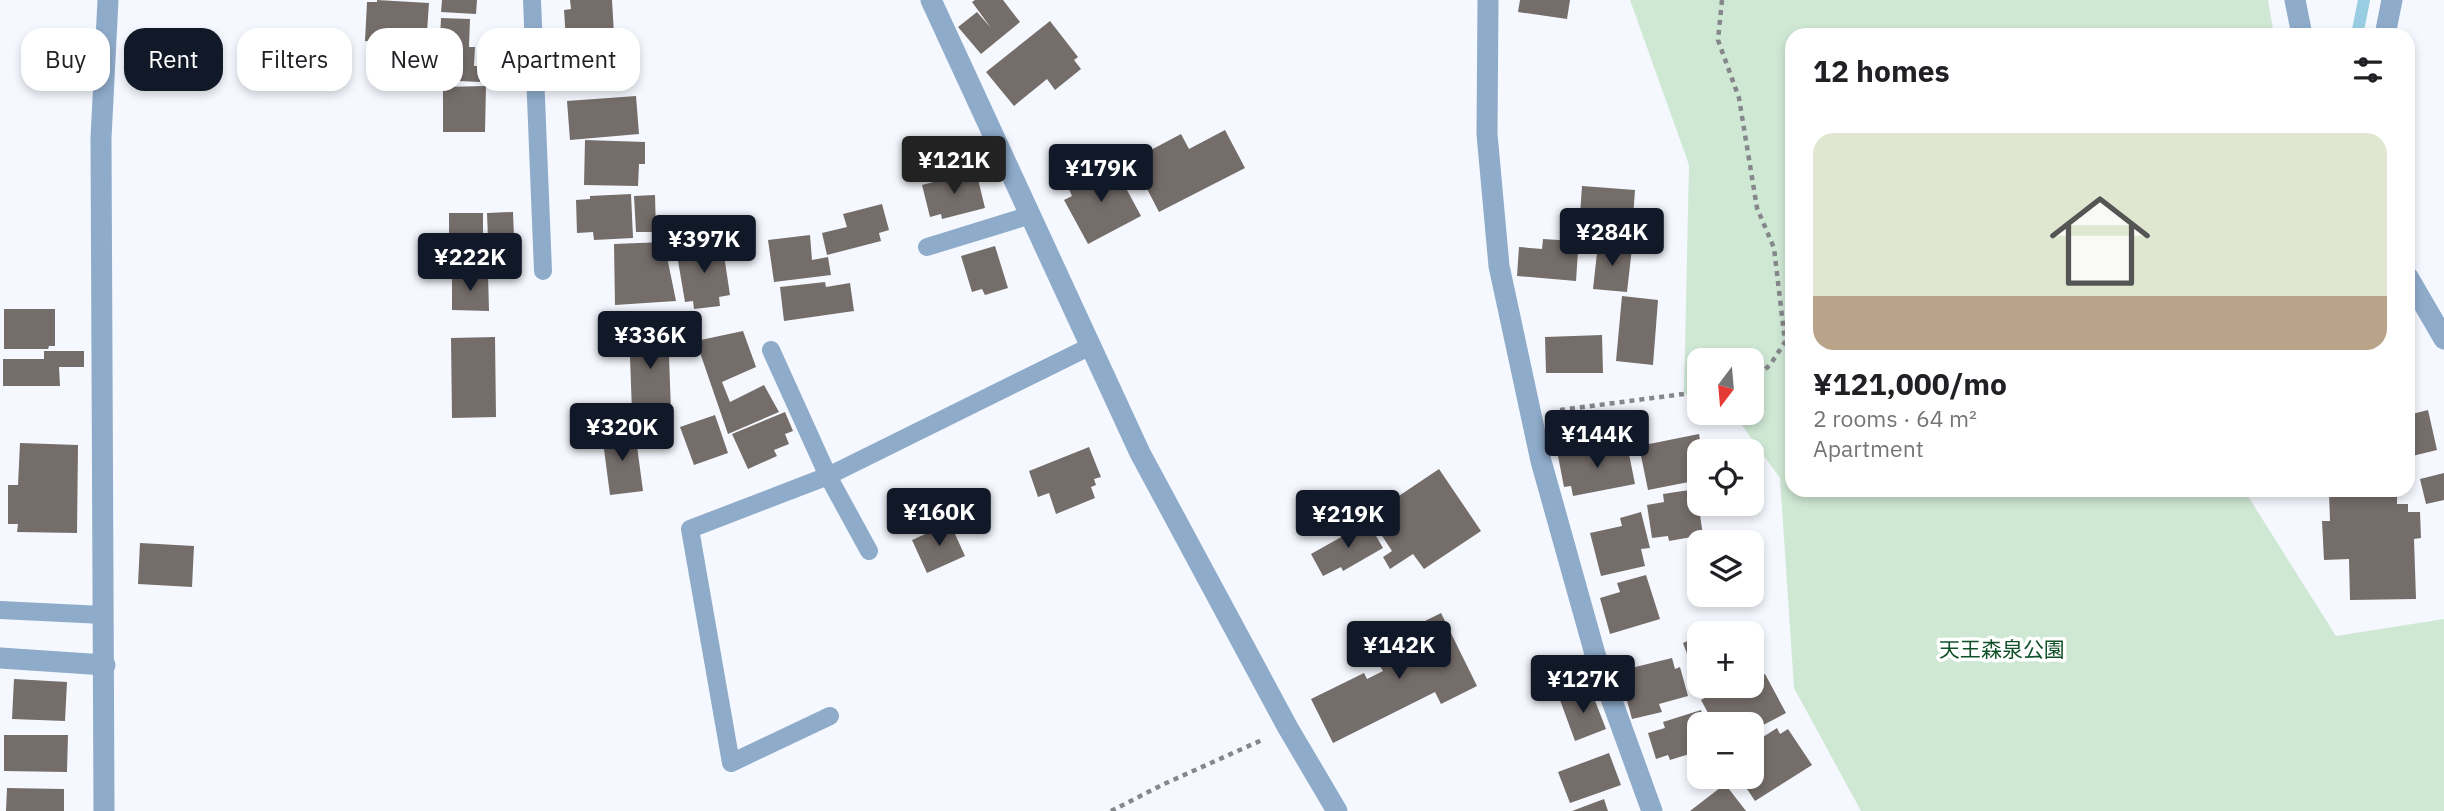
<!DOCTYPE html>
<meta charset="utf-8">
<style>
:root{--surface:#fff;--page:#f6f6f6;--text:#202124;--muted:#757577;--accent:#111827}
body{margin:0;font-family:"IBM Plex Sans","Noto Sans JP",sans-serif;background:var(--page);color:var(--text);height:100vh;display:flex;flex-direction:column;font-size:26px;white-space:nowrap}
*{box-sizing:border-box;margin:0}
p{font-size:23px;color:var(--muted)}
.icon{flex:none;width:38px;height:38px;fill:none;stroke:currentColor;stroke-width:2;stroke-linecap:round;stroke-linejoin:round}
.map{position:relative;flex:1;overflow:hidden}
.sheet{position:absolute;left:1785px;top:28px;width:630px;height:469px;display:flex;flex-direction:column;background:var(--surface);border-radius:21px;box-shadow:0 4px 10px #0003}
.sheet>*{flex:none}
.banner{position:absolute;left:21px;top:28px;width:665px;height:63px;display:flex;gap:14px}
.needle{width:46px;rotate:196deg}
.buttons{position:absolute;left:1687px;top:348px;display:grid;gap:14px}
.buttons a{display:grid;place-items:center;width:77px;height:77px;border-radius:14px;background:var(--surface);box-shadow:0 4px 10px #0003;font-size:35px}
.price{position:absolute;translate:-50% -60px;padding:0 16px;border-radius:7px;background:var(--accent);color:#fff;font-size:23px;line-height:46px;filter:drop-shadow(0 2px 4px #0008)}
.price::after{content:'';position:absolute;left:50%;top:42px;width:21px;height:16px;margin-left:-10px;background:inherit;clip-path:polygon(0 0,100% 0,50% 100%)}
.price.active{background:#222;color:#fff}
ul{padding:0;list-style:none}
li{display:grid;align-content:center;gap:14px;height:371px;padding:0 28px}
li span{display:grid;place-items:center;height:217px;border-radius:21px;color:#555}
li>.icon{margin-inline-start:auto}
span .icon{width:126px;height:126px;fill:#fffc;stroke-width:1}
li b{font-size:30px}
h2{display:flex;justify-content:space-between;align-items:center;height:84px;padding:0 28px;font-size:30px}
.pill{padding:0 24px;border-radius:21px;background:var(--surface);box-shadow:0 4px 10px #0003;font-size:24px;line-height:63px}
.pill.active{background:var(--accent);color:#fff}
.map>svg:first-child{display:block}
</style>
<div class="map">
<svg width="2444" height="811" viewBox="0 0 2444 811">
<rect width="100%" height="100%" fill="#f5f8fe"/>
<path fill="#cfe8d4" d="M1630,0H2268L2274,35H1792V490H2244L2336,636L2444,619V811H1861L1794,688L1780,478L1733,413H1752V360H1699V398L1684,394L1689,165Z"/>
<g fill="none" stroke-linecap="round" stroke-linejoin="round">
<path stroke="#99cee2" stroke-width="12" d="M2357,35L2364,0"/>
</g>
<path fill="#756d6a" d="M377,0L429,3L426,46L365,41L367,2H377Z
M442,0H477L476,14L441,12Z
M570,0H612L614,34L622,33L624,53L628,52L629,77H623L624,83L549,88L546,56L584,54L583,39L566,40L564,10L571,9Z
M975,0H1003L1020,22L981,54L958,27L977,12L991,28L972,2Z
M1520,0H1570L1567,19L1518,12Z
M441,18L470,19L469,47H475L474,66H480V82L438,80Z
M1050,21L1078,57L1074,60L1081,69L1055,90L1047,79L1014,106L986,72Z
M486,86L485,132H443V87Z
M636,96L639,134L570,140L567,101Z
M1225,130L1245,168L1159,212L1132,160L1181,134L1189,149Z
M585,140L645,142V164H639L638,186L584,185Z
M1113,164L1141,216L1088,244L1064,200L1072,196L1068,187Z
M976,171L985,208L942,219L941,214L930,217L922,185Z
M1582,186L1635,190L1632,232L1579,229Z
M631,194L633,238L594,240L593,232L577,233L576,200L590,199V196Z
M655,195L656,232H636L634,196Z
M882,204L889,230L879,233L881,241L827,255L822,233L847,227L843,214Z
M513,212L515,262L489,263L487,213Z
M449,213H483V252H449Z
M810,235L812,260L828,257L831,275L774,282L768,240Z
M1543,239L1574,241L1573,251H1578L1576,281L1517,276L1519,247L1542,249Z
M664,242L676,301L615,305L614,244Z
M722,242L730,295L719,297L720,306L694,309L693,301L685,302L676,249Z
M1598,244L1632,248L1627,292L1593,289Z
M995,246L1008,288L985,295L982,289L972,292L961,256Z
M488,274L489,311L452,310V275Z
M825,282L826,287L850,283L854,311L784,321L780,287Z
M1622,296L1658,300L1653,365L1616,361Z
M4,309H55V346H49L48,349H4Z
M668,329L671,411L632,412L629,330Z
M743,331L756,367L722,382L730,402L764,385L779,412L728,434L696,341Z
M1602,335L1603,373H1546L1545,337Z
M495,337L496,417L452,418L451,338Z
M44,351H84V367H59L60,386H3V359H44Z
M2428,410L2437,450L2408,457V415Z
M785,412L793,431L785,434L789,444L774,450L777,456L748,469L732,434Z
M715,415L728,453L694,465L680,427Z
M635,431L643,491L610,495L602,434Z
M1699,434L1702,452H1699V480L1648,490L1639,446Z
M20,443L78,445L77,533L17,532L18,524H8V485H18Z
M1627,444L1635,484L1573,496L1571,486L1564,487L1558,456Z
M1089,447L1101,477L1094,479L1096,485L1091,487L1095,498L1056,514L1049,493L1038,497L1029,471Z
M1439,469L1481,531L1424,569L1413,554L1390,569L1383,557L1392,551L1369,516Z
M2444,473V500L2426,504L2420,479Z
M1696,489L1703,535L1669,541L1668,536L1652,538L1647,505L1664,502L1663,494Z
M2397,491V504H2408V512H2420L2421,538L2414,539L2416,599L2350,600L2349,559L2324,560L2322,521H2330L2329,493Z
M1641,512L1650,548L1641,549L1645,566L1601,576L1590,533L1622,526L1620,518Z
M1368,522L1383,548L1343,571L1341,567L1323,576L1311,554Z
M950,523L965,556L927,573L912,540Z
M140,543L194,546L192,587L138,584Z
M1646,575L1660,619L1610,634L1600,598L1620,592L1617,583Z
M1441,613L1477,686L1441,704L1435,692L1333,743L1311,699L1364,673L1367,679L1383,671L1378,663L1401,652L1393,637Z
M1730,624L1734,634H1707L1706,633Z
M1699,636V665L1696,656L1689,659L1683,643Z
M1672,658L1675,669L1680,667L1688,696L1659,704L1662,712L1632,719L1619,671Z
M1765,674L1786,713L1752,731V724H1714L1701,700L1726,687L1729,693L1742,686H1752V681Z
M14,679L67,682L65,721L12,719Z
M1590,688L1606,729L1575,741L1560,700Z
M1701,710L1705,724H1699V751L1670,760L1668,755L1656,759L1648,733L1665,728L1663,722Z
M1777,728L1780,734L1788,729L1812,765L1755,801L1747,789L1751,786L1745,777H1752V744Z
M4,735H68L67,772L4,771Z
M1609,753L1621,785L1570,803L1558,772Z
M1725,784L1746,811H1690Z
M7,788L64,789V811H6Z
M1604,799L1608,811H1572Z"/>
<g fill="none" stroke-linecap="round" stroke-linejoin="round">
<path stroke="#85878b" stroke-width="4.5" stroke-dasharray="5 5" stroke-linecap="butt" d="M1722,0L1718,40L1739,98L1757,208L1774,248L1785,342L1770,365L1752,381
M1560,410L1699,392
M1111,811L1164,784L1262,740"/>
<path stroke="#8eabca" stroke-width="18" d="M532,0L543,271
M927,247L1031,215
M771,350L828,476L869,551
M0,610L103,615
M830,716L731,763L690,529L828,476L1091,346"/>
<path stroke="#8eabca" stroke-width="21" d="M931,0L1140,453L1288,728L1337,811
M1488,0L1487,134L1499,266L1541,461L1595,654L1652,811
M2295,0L2302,35
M2385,35L2392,0
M2408,277L2444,339
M0,658L105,665
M104,811L101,138L108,0"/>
</g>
<g text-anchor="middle" stroke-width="7" stroke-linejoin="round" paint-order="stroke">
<g font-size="21" fill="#115129" stroke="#fff">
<text x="2002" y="657">天王森泉公園</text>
</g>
</g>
</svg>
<div class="buttons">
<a><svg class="needle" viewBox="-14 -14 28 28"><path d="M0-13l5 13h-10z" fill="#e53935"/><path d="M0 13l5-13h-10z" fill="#757577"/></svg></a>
<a><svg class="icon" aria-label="locate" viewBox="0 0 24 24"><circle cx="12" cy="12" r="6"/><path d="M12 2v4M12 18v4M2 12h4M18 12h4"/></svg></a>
<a><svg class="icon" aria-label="layers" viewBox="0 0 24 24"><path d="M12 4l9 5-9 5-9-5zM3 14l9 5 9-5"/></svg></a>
<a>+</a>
<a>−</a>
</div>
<b class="price active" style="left:954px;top:196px">¥121K</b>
<b class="price" style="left:1101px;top:204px">¥179K</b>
<b class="price" style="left:1612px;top:268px">¥284K</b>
<b class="price" style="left:704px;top:275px">¥397K</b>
<b class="price" style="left:470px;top:293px">¥222K</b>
<b class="price" style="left:650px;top:371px">¥336K</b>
<b class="price" style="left:622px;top:463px">¥320K</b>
<b class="price" style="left:1597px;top:470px">¥144K</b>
<b class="price" style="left:939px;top:548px">¥160K</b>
<b class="price" style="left:1348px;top:550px">¥219K</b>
<b class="price" style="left:1399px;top:681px">¥142K</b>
<b class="price" style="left:1583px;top:715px">¥127K</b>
<div class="banner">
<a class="pill">Buy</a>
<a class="pill active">Rent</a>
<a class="pill">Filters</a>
<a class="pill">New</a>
<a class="pill">Apartment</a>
</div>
<section class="sheet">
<h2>12 homes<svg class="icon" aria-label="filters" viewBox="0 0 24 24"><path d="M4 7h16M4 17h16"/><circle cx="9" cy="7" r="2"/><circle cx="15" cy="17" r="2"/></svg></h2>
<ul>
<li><span style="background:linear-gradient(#dfe7d0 75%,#b9a48a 0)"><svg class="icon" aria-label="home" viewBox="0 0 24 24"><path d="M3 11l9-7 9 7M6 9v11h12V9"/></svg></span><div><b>¥121,000/mo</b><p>2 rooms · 64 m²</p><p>Apartment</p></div></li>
</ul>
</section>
</div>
